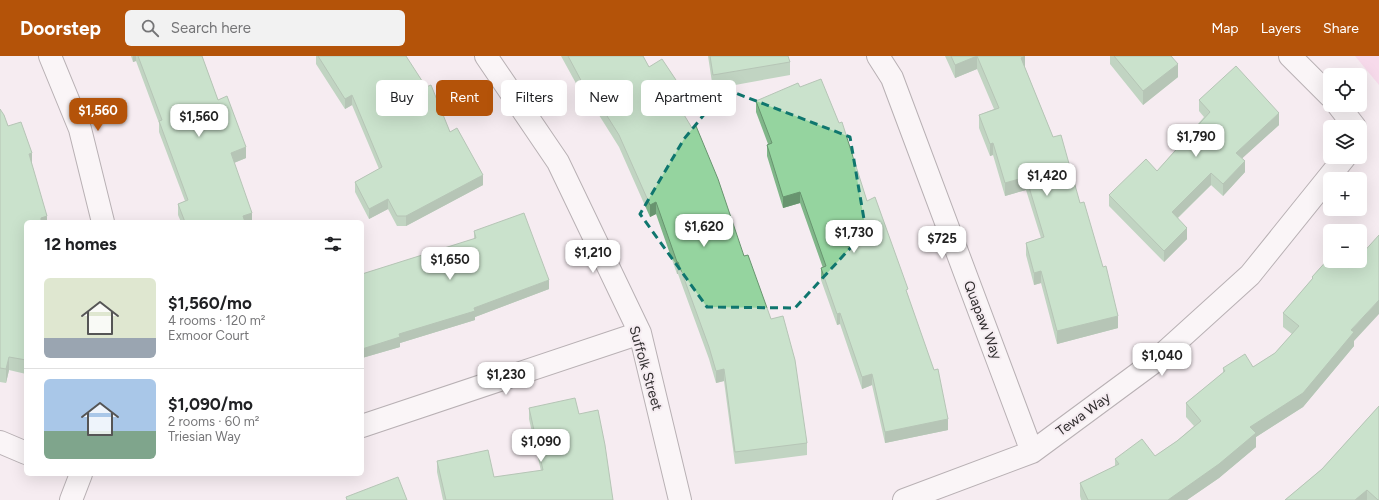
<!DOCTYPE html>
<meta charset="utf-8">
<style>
:root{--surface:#fff;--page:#f2f2f2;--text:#202124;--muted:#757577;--line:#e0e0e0;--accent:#b45309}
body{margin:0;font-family:Figtree,sans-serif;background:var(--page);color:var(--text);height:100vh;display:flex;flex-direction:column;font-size:15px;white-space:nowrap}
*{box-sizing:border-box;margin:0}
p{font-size:13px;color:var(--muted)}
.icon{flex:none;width:22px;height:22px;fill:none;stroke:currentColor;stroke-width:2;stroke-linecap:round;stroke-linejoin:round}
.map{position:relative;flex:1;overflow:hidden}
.sheet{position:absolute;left:24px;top:164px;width:340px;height:256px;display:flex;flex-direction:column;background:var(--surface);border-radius:6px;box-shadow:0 4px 16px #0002}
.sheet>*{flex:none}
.banner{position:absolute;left:376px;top:24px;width:380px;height:36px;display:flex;gap:8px}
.buttons{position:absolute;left:1323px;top:12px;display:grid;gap:8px}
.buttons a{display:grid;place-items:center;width:44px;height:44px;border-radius:6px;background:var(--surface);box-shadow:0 4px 16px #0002;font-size:20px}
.price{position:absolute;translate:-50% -34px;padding:0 9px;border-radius:8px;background:#fff;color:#222;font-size:13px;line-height:26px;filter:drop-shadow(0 1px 2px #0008)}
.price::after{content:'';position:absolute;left:50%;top:24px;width:12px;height:9px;margin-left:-6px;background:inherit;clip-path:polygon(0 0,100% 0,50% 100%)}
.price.on{background:var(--accent);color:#fff}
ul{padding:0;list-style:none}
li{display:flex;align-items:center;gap:12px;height:100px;padding:0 20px}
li+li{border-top:1px solid var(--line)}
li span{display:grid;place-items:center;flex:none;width:112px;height:80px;border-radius:6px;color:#555}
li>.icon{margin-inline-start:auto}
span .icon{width:48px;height:48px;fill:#fffc;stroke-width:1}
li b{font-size:17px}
h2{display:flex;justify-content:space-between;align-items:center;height:48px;padding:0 20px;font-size:17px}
.tag{padding:0 14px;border-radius:6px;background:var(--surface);box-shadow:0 4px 16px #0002;font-size:14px;line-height:36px}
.tag.on{background:var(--accent);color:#fff}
header{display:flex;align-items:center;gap:24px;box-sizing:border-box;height:56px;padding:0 20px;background:var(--accent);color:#fff}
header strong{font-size:19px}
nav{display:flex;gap:22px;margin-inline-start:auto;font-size:14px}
.search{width:280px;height:36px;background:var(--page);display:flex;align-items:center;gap:10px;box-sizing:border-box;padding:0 14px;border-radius:6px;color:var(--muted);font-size:15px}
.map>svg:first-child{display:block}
</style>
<header>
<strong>Doorstep</strong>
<div class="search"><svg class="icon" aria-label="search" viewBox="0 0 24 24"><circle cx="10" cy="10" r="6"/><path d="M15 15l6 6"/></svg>Search here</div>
<nav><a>Map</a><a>Layers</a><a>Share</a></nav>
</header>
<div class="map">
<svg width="1379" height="444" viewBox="0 0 1379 444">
<rect width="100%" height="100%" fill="#f5ecf1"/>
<path fill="#f8c4e4" d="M1355,0H1379V29Z"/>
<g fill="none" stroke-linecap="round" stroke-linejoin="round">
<defs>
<path id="minor" d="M50,0L80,73L103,166
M486,0L558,106L640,277L680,444
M878,0L892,22L1032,396
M1290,0L1330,40
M1338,49L1355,71
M362,370L640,277
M0,386L26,397
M71,444L81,418
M904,444L1032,396L1154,306L1250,219L1345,101"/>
</defs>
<use href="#minor" stroke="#6e676b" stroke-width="24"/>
<use href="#minor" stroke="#fff" stroke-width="22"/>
</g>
<path fill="#80b689" d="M131,0H202L218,44L246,102L234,107L252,166H181L178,159V148L185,145L159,76V67L136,5L133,6Z
M316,0H406L450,76L483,129L406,170H397L388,153L369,163L355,136V126L379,113L352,49L345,53L316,8Z
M561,0H643L649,11L678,27V39L672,40L807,387V399L735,408L724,325L716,327L709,303L678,218H677L656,158L650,161L619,91L587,40L584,42Z
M708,0H788L790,6V19L713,33Z
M945,0H1025V12L1053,81L1080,147L1118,272L1057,288L1041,227L1034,229L1026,199V187L1041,182L1026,134L1005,140L993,99L990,100L979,72V59L994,53L977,13L955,22Z
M1110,0H1172L1178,21L1143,49L1110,8Z
M800,31L867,145L908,239L948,374L885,387L872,329L862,333L840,268L837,269L821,224V212H823L800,147L783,152L767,100V89L768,88L756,56V45Z
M1199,44L1279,69L1242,102L1245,116L1223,140L1211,129L1178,162L1187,183L1164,206L1109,150V139L1157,115L1204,61L1199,55Z
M0,53L8,70L32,111L47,166H26V318L9,314L6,327L0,326Z
M474,175L549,233L475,261V264L400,287V291L362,302V218L474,183Z
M1330,201L1354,285V290L1303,351L1256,381V391L1219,422L1187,444H1081L1080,440V427L1115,410V403L1155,400L1177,385L1194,370L1186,361V347L1223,317V312L1253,311L1275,297L1292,278L1283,271V257L1312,223V221Z
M1379,350V444H1285L1322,413Z
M529,352L579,358L613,444H443L437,416V405L494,421L541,415L529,363Z"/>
<path fill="#68946f" d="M133,0H136V5L133,6Z
M977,0V13L955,22V9Z
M1025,0V13L1021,2Z
M1178,8V21L1143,49V35Z
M587,28V40L584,42V30Z
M352,39V49L345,53V43Z
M1279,57V69L1236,108V97Z
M993,87V99L990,100V88Z
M246,91V102L231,108V97Z
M32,97V111L29,98Z
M1245,105V116L1223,140V128Z
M1211,117V129L1172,167V156Z
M483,119V129L406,170V160Z
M1026,121V134L1005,140V127Z
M800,136V147L783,152V141Z
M388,143V153L369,163V153Z
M656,146V158L650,161V149Z
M252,157V166H243V160Z
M47,160V166H41V162Z
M1187,172V183L1164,206V195Z
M677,206H678V218H677Z
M1041,215V227L1034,229V217Z
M549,224V233L475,261V264L400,287V291L362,302V293L399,278L474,252Z
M1379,244V258L1354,285V290L1303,351L1256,381V391L1219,422L1187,444H1168L1250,371L1351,274Z
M840,257V268L837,269V258Z
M1118,260V272L1057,288V275Z
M9,301V314L6,327V313Z
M724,313V325L716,327V315Z
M872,318V329L862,333V321Z
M948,363V374L885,387V376Z
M1367,434V444H1355Z"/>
<path fill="#95d49f" stroke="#68946f" d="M138,0H202L218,44L227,40L246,91L231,97L252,157L243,160L245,166H185L178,148L188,144L159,65L162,64Z
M318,0H406L426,31L431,29L450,76L457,72L483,119L406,160H397L388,143L369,153L355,126L382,111L352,39L345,43Z
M568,0H643L649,11L662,3L678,27L666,29L692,72L696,70L718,123L744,200L748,199L771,263L783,260L795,304L807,387L735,396L724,313L716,315L709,291L678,206H677L656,146L650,149L619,79L587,28L584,30Z
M710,0H788L790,6L713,19Z
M951,0H977L955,9Z
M977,0H1025L1021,2L1053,81L1061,79L1080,147L1084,146L1103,211L1106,210L1118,260L1057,275L1041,215L1034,217L1026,187L1044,181L1026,121L1005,127L993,87L990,88L979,59L999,52Z
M1114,0H1171L1178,8L1143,35Z
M1236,10L1279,57L1236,97L1245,105L1223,128L1211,117L1172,156L1187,172L1164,195L1109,139L1146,103L1157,115L1210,56L1199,44Z
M821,23L839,67L842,66L867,145L875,141L908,233L906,234L934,314L938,313L948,363L885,376L872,318L862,321L840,257L837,258L821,212L826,210L800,136L783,141L767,89L772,87L756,45L798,27L800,31Z
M0,53L4,59L8,70L21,66L32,97L29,98L47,160L41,162V166H26V304L9,301L6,313L0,312Z
M524,157L549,224L474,252L475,255L399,278L400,281L362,293V218L476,182L474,175Z
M1379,179V244L1351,274L1354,276L1303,337L1250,371L1256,377L1219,408L1168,444H1088L1080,427L1119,408L1115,403L1142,383L1155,400L1177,385L1201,365L1186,347L1225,315L1223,312L1245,298L1253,311L1275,297L1299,270L1283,257L1313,222L1312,221L1330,201V205H1341L1349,212L1355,205H1360V200Z
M575,342L579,358L598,354L605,389L613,444H446L437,405L488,394L494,421L543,414L529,352Z
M1379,350V444H1378L1367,434L1355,444H1285L1322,413Z
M398,421L407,444H347L346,441Z"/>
<path d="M0 0H1379V444H0ZM725,33L850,81L866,175L795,252L707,251L640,158L684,83Z" fill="#f5ecf1" fill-opacity=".55" fill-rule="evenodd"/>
<path fill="none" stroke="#0f766e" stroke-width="3" stroke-dasharray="8 5" stroke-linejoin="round" d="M725,33L850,81L866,175L795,252L707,251L640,158L684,83Z"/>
<g text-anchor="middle" stroke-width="4" stroke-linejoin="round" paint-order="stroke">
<g font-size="14" fill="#302d2e" stroke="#f5ecf1">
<text transform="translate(983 264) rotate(69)" y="5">Quapaw Way</text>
<text transform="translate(646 312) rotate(74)" y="5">Suffolk Street</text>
<text transform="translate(1083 358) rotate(-36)" y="5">Tewa Way</text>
</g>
</g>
</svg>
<div class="buttons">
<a><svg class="icon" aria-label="locate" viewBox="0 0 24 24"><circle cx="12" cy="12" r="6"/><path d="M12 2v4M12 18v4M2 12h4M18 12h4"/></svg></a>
<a><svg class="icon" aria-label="layers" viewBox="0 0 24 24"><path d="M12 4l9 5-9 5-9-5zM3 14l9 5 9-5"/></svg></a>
<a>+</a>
<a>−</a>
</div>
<b class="price on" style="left:98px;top:76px">$1,560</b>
<b class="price" style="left:199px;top:82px">$1,560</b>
<b class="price" style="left:1196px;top:102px">$1,790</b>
<b class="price" style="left:1047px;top:141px">$1,420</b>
<b class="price" style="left:704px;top:192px">$1,620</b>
<b class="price" style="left:854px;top:198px">$1,730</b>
<b class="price" style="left:942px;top:204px">$725</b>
<b class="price" style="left:593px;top:218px">$1,210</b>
<b class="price" style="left:450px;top:225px">$1,650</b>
<b class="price" style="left:1162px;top:321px">$1,040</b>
<b class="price" style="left:506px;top:340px">$1,230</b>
<b class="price" style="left:541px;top:407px">$1,090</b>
<div class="banner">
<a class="tag">Buy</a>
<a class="tag on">Rent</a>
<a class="tag">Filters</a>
<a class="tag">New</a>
<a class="tag">Apartment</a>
</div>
<section class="sheet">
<h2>12 homes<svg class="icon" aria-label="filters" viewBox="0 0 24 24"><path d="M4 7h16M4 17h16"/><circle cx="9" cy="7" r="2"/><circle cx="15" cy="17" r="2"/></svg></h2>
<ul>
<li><span style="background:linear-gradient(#dfe7d0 75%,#9aa5b1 0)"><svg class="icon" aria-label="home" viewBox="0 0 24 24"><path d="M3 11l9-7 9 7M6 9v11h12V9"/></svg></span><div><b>$1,560/mo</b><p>4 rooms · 120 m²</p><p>Exmoor Court</p></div></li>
<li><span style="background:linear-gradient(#a9c7e8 65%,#7fa58c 0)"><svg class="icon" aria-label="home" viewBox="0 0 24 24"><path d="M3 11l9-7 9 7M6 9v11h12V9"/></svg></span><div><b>$1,090/mo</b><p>2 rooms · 60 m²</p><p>Triesian Way</p></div></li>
</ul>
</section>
</div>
